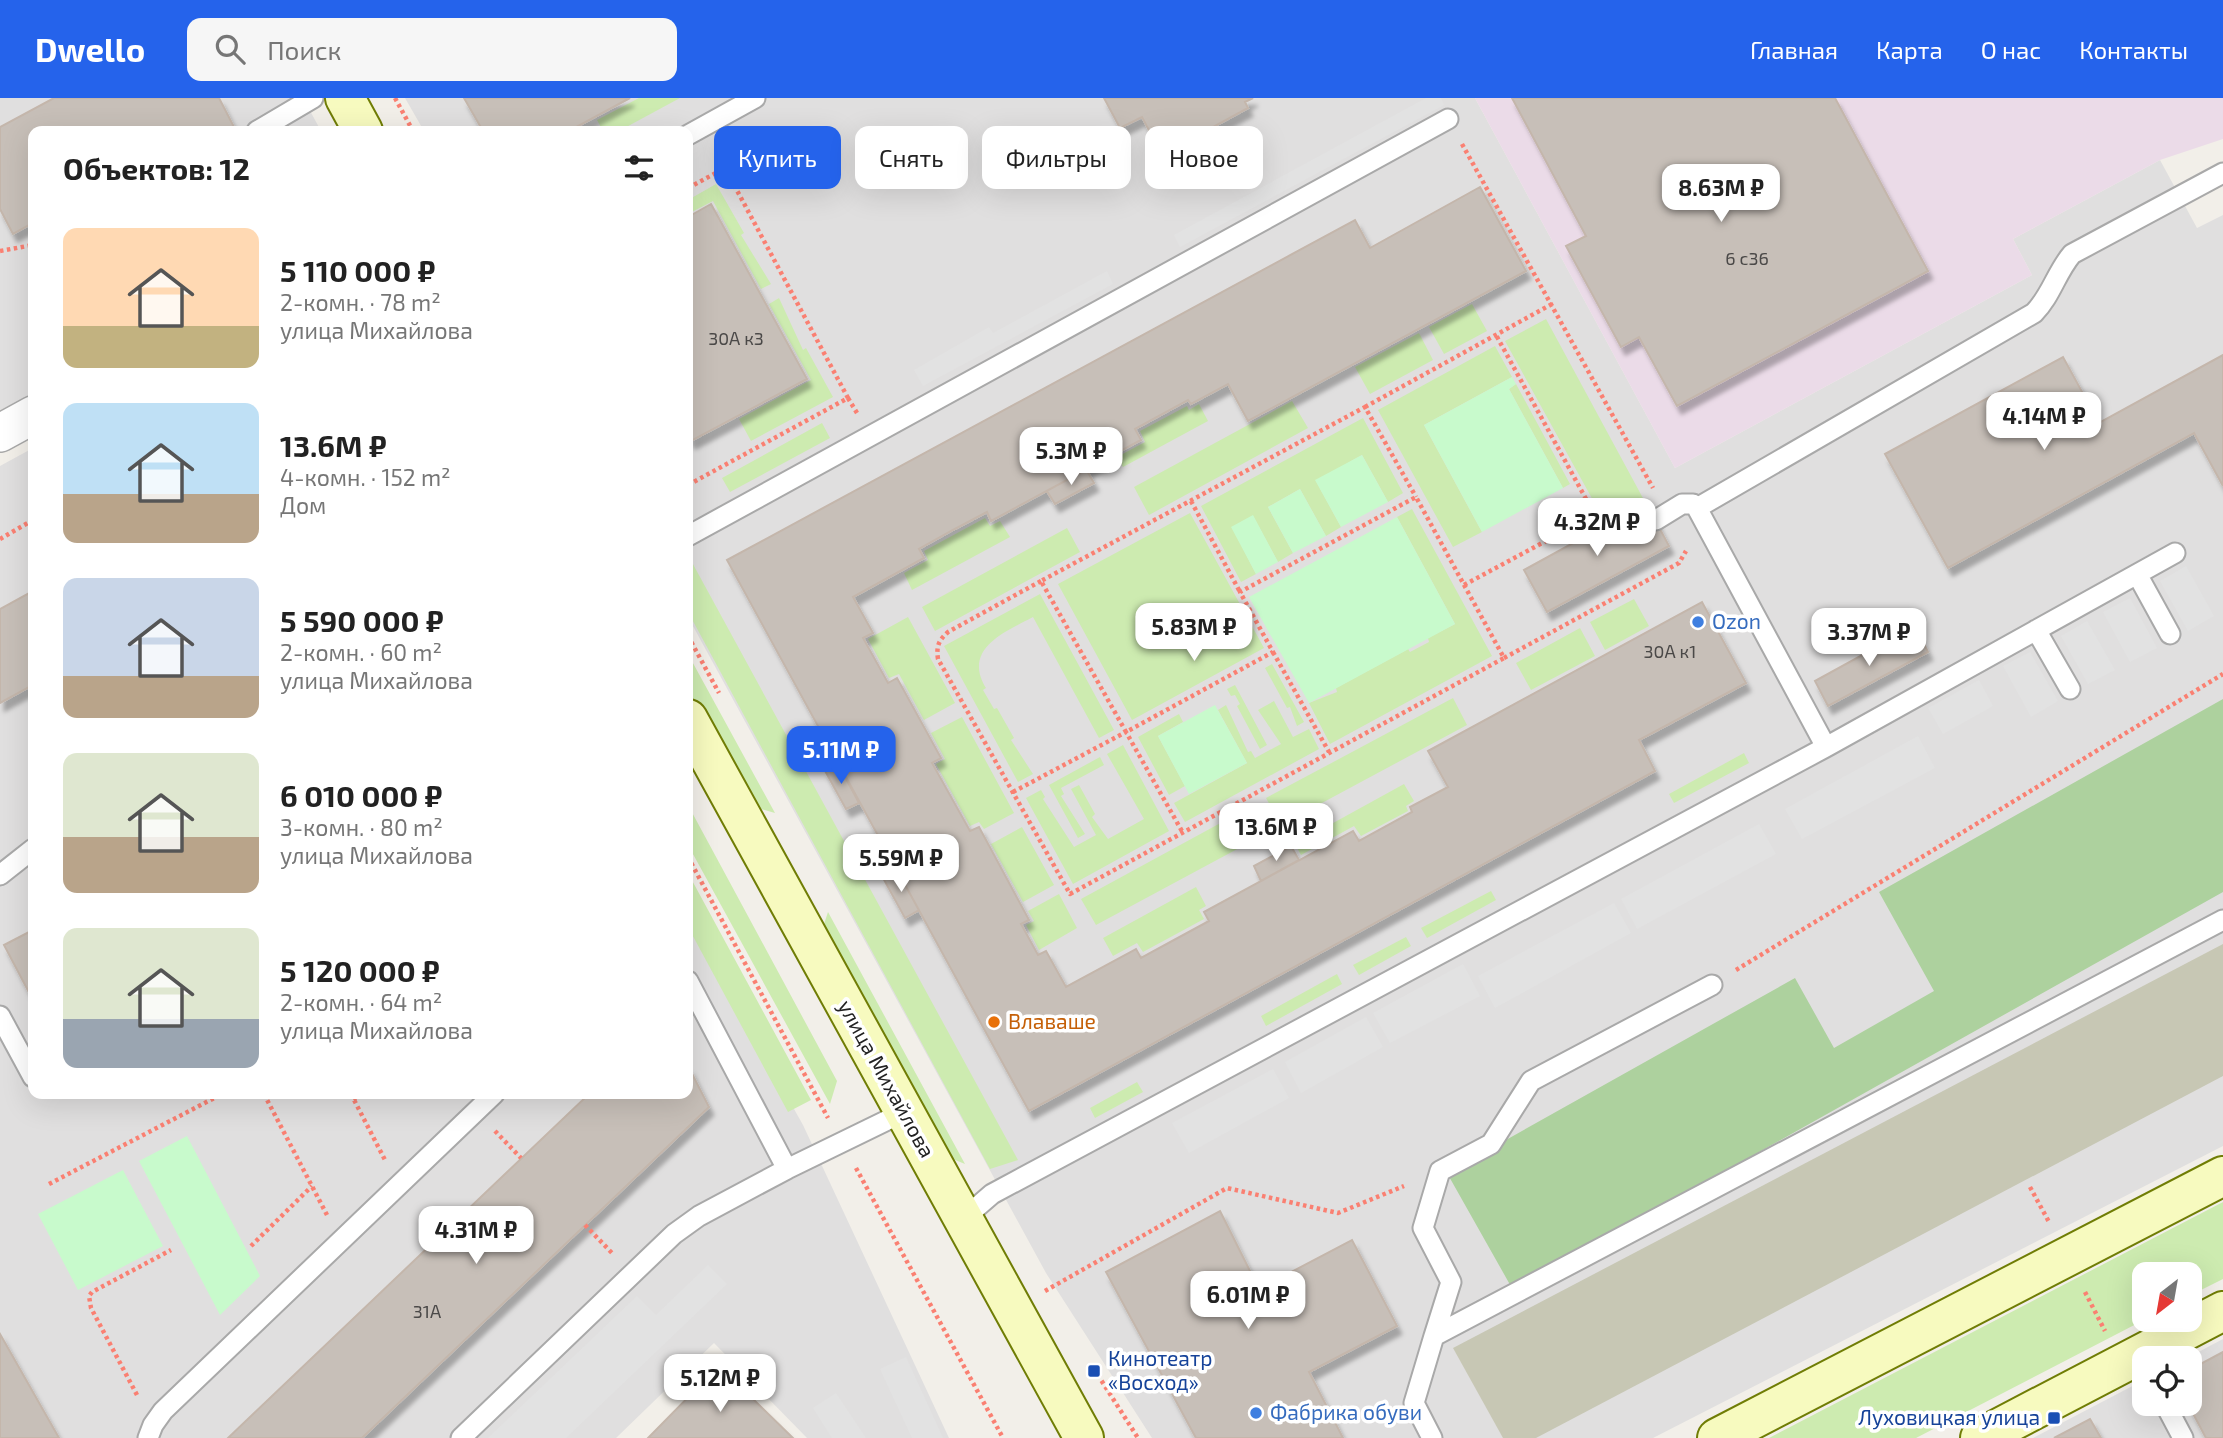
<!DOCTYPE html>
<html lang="ru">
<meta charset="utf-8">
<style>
:root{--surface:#fff;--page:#f6f6f6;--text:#222;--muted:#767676;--accent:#2563eb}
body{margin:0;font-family:"Exo 2",sans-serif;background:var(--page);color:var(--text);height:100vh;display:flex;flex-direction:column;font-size:26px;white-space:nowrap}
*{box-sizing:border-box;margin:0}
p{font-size:23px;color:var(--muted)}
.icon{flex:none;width:38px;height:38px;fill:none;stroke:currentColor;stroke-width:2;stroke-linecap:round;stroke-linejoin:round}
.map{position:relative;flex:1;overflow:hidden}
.sheet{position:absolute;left:28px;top:28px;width:665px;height:973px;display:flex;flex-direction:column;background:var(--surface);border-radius:14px;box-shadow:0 7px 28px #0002}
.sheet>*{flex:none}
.guide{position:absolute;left:714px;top:28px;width:665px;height:63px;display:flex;gap:14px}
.needle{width:46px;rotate:211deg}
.fabs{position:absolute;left:2132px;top:1164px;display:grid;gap:14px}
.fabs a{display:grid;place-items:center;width:70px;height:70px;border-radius:14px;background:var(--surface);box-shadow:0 7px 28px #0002;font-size:35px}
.price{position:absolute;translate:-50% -60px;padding:0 16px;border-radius:14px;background:#fff;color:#222;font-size:23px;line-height:46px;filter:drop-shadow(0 2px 4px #0008)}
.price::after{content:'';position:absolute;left:50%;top:42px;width:21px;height:16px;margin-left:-10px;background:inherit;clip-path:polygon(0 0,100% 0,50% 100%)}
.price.selected{background:var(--accent);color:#fff}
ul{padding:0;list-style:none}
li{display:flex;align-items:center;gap:21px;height:175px;padding:0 35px}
li span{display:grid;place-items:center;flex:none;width:196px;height:140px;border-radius:14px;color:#555}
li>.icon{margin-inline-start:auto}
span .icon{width:84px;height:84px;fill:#fffc;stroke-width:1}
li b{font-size:30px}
h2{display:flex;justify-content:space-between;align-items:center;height:84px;padding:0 35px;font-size:30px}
.tag{padding:0 24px;border-radius:14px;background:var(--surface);box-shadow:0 7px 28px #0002;font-size:24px;line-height:63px}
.tag.selected{background:var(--accent);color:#fff}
header{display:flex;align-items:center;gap:42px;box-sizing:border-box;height:98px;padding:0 35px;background:var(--accent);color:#fff}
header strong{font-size:33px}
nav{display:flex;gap:38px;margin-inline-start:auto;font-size:24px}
.search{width:490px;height:63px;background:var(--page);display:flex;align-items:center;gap:18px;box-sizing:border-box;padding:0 24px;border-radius:14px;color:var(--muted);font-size:26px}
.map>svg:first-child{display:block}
</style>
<header>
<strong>Dwello</strong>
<div class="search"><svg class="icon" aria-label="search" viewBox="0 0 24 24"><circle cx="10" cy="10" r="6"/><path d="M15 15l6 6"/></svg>Поиск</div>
<nav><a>Главная</a><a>Карта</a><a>О нас</a><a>Контакты</a></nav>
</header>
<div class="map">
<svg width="2223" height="1340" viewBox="0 0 2223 1340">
<defs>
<filter id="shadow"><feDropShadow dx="4.5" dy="8" stdDeviation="2" flood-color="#0004"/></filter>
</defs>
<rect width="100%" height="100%" fill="#f2efe9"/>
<path fill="#e0dfdf" d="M0,0H303L321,33H33V296L0,312Z
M405,0H1475L1675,370L2032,177L2013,141L2160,62L2197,130L2223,117V1048L1653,1340H1152L1046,1175L688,519V33H424Z
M33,350V996H688V822L803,1027L949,1340H807L714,1245L616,1340H0V368Z
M2223,1241V1340H2033L2144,1282V1306H2189V1260H2187Z"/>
<path fill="#ebdbe8" d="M1475,0H2223V41L2160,62L2013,141L2032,177L1675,370Z"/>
<path fill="#c7c7b4" d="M2223,846V978L1536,1340H1503L1453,1250Z"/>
<path fill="#cdebb0" d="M639,0H680L619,33H603L597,22Z
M716,86L744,135L741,137L771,186L761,191L713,103L688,116V102Z
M779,200L803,252L806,250L833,299L751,343L739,321L811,282L769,206Z
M1472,206L1487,233L1444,256L1429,229Z
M1546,221L1644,402L1605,424L1505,243Z
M1419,235L1433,262L1370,296L1355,269Z
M1495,248L1512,279L1424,327L1482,434L1453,449L1378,312Z
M1516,286L1570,386L1563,390L1509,291Z
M1292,303L1308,330L1149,417L1134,389Z
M1199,306L1208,323L1123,369L1117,359L1145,344L1140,333L1187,308L1189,312Z
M1363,320L1403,395L1388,404L1362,357L1316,383L1341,429L1326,438L1300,391L1268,409L1293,455L1278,464L1253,418L1232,429L1256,476L1241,484L1201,408Z
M822,325L830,340L730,394L722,380Z
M1412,411L1492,558L1330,646L1309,605L1337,594L1336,590L1408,551L1410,554L1429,544L1428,540L1455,526L1397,419Z
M1190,415L1264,550L1132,622L1058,486Z
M985,420L990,428L1000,423L1010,439L912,492L904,475L928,462L924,453Z
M1067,430L1080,454L935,533L922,509Z
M688,457L1018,1062L990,1071L688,514Z
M1040,496L1114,632L1099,640L1033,519C1005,534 962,551 986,590L983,592L994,611L997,610L1014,640L1011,642L1033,676L1018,684L944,548Z
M1634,501L1649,528L1605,552L1590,524Z
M908,519L955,605L924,622L899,576L889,580L868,541Z
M1580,530L1595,558L1531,592L1516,565Z
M688,556L775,715L750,708L688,593Z
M1272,566L1304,624L1297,628L1290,609L1287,610L1265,570Z
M1235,587L1267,647L1260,651L1237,608L1240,606L1235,597L1231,598L1227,591Z
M1453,600L1467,627L1281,727L1266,700Z
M1274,603L1293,639L1309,631L1319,651L1185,724L1174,705L1247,665L1218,612L1226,607L1248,654L1251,653L1255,660L1281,646L1258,612Z
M1179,616L1183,624L1158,638L1185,688L1169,697L1138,639Z
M962,619L1014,715L984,731L979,724L970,728L936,666L945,661L931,635Z
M1123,647L1169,733L1073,786L1026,700L1041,692L1045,699L1043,701L1074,749L1096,737L1071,691L1079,687L1095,716L1092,719L1108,741L1144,721L1107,656Z
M1744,655L1749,665L1674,705L1669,696Z
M1100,659L1104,667L1061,690L1064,696L1061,698L1085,736L1078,740L1049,687Z
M1404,686L1414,703L1406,708L1408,713L1361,738L1354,728L1301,757L1295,746Z
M688,707L837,983L830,1006L688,747Z
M1226,722L1241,749L1096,827L1081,801Z
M1022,729L1054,787L1023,804L991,746Z
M688,775L811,1002L788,1014L688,829Z
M1196,789L1206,808L1199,812L1204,821L1143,854L1137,845L1113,858L1103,840Z
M1491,793L1496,802L1427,840L1421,830Z
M1059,796L1077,830L1039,852L1026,827L1034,823L1028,813Z
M828,814L965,1066L943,1057L820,838Z
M1406,839L1411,848L1359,877L1353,867Z
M1337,876L1342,886L1266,928L1261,918Z
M1137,984L1143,994L1095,1020L1090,1010Z
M2223,1104V1181L2189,1198V1176H2144V1222L1916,1340H1769Z"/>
<path fill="#add19e" d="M2223,601V794L1513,1192L1447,1075L1795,880L1834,950L1934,893L1879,794Z"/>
<path fill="#c8facc" d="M1512,279L1516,286L1509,291L1563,390L1482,434L1424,327Z
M1362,357L1388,404L1341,429L1315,382Z
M1300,391L1326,438L1293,455L1268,409Z
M1253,417L1278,464L1256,476L1231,429Z
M1397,419L1455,526L1309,605L1249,499Z
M1215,607L1247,665L1189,696L1158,638Z
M187,1038L260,1178L220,1217L139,1063Z
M123,1072L163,1148L78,1192L38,1116Z"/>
<path fill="#e2e2e2" d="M1426,0H1441L1444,7L1180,149L1174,137Z
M1107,173L1113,186L923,288L914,272L989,229L993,235Z
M2186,468L2214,518L2188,533L2160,483Z
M2130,500L2157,550L2130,564L2103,514Z
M2087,523L2115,572L2088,586L2061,538Z
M2030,554L2058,603L2031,619L2003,568Z
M1979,582L1993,608L1943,636L1928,610Z
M1918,638L1935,670L1802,741L1785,711Z
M1759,726L1776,756L1637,831L1621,801Z
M1614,805L1631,835L1495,910L1478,878Z
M1463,866L1480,898L1390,945L1373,915Z
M1366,919L1383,949L1301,995L1285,964Z
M1273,971L1289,1000L1189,1055L1172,1025Z
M708,1167L727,1186L566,1340H488L637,1198L656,1217Z
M906,1259L943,1340H912L880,1271Z
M836,1295L866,1340H832L813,1310Z"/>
<path fill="#c7bfb8" stroke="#c4b6ab" stroke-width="2" filter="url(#shadow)" d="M54,0H219L236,33H33V125L13,136L0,111V29Z
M464,0H630L569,33H483Z
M1104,0H1253L1245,4L1248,10L1162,57L1142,19L1120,30Z
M1512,0H1835L1928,173L1677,308L1639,239L1621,249L1566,148L1586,138Z
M1480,89L1526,173L1248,323L1228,286L1191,306L1188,302L1135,331L1141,342L991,423L987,414L953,432L919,451L924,460L853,499L873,535L863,540L888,585L897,580L941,660L932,665L970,733L979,729L1029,822L1021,826L1038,857L1046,853L1066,889L1136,851L1141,860L1174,842L1209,823L1204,814L1353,733L1359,743L1412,714L1410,709L1448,689L1428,653L1702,504L1746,585L1639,642L1655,673L1029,1013L727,462L1355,122L1370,150Z
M711,106L807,281L691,343L688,338V119Z
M2223,257V388L2194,335L1948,470L1885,356L2063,259L2099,325Z
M1086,371L1094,385L1055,406L1047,393Z
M1646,405L1669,448L1547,514L1524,472Z
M33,493V587L0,605V511Z
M1904,534L1911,547L1922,542L1928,554L1828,608L1815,583Z
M837,664L859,705L846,711L824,671Z
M1291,748L1299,762L1261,783L1254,768Z
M897,772L919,812L905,820L883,780Z
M33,832V902L4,847Z
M688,968L709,1009L362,1340H228L589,996H688Z
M1220,1113L1259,1191L1352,1142L1397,1228L1309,1274L1343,1340H1196L1106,1174Z
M0,1236L59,1340H0Z
M2223,1254V1340H2206L2188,1306L2189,1272Z
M719,1268L793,1340H648Z
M2090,1321L2101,1340H2054Z"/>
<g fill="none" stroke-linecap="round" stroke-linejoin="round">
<defs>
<path id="lane" d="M257,33L313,0
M688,37L755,0
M1697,410L2034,215C2051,198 2056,175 2072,156L2223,75
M1656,422L1682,406H1693L1697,410L1826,649
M688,438L1448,21
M2137,476L2170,536
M2036,532L2070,591
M0,777L33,751
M0,918L33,979
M787,1071L904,1014
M963,1121L992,1096L1826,649L2175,455
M1434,1238L1451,1184L1423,1130L1440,1073L1491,1046L1531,983L1712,887
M2165,1306L2183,1340
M148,1340L153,1327L163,1313L494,996
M461,1340L674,1136L699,1118L787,1071L688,883
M1432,1340L1414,1305L1434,1238L2223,822"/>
<path id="street" d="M0,335L33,317"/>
<path id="secondary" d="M345,0L363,33
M688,621L1084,1340
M1717,1340L2223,1078
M1980,1340L2223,1213"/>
</defs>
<use href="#lane" stroke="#a9a9a9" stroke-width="23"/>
<use href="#street" stroke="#a9a9a9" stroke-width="40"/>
<use href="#secondary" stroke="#707d05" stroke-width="42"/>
<path stroke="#fa8072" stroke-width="4.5" stroke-dasharray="3.5 3.5" stroke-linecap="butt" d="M395,0L413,33
M1462,46L1653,390
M688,90L727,69
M0,153L33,147
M848,300L857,315
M1365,309L1552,206
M688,387L848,300L717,55
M1191,403L1240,494
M0,441L33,422
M1041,483L948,534C939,542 936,548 938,561L1070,796L1504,560L1416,399L1240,494L1273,554L1126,634L1041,483L1365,309L1416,399
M1464,487L1585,422L1591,410L1496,237
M688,538L719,595
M1273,554L1329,654
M1504,560L1679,465L1686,453
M1013,694L1126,634L1183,735
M688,759L828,1020
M1736,872L2223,576
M264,996L327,1117
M351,996L385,1062
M353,1001L363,996
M495,1033L521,1060
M856,1070L1003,1340
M49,1086L222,996
M2030,1089L2049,1124
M585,1127L612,1155
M251,1148L312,1088
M1045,1193L1227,1090L1338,1115L1404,1088
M2085,1194L2105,1233
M1094,1271L1138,1340
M137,1297L91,1210L89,1198L92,1194L171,1152"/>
<use href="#lane" stroke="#fff" stroke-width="19"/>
<use href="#street" stroke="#fff" stroke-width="37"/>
<use href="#secondary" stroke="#f7fabf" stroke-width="38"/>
</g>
<g fill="#3f7fe0" stroke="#fff" stroke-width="2.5">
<circle cx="1698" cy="524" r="7"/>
<circle cx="1256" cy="1315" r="7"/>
</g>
<circle fill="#e8710a" stroke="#fff" stroke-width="2.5" cx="994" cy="924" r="7"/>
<g fill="#1a4fb4" stroke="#fff" stroke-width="2.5">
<rect x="1087" y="1266" width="14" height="14" rx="3.5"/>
<rect x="2047" y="1313" width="14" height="14" rx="3.5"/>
</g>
<g text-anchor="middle" stroke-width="7" stroke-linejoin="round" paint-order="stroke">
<g font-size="18" fill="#4b4948">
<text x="1747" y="167">6 с36</text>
<text x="736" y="247">30А к3</text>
<text x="1670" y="560">30А к1</text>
<text x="427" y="1220">31А</text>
</g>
<g font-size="21" fill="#366cbe" stroke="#fff" text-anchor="start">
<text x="1712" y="531">Ozon</text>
<text x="1270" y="1322">Фабрика обуви</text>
</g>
<g font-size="21" fill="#c56008" stroke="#fff" text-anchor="start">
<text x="1008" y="931">Влаваше</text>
</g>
<g font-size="21" fill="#222" stroke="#fff">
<text transform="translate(886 981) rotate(61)" y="7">улица Михайлова</text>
</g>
<g font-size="21" fill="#164399" stroke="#fff" text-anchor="start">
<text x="1108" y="1268">Кинотеатр<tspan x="1108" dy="24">«Восход»</tspan></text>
<text x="2040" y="1327" text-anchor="end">Луховицкая улица</text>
</g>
</g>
</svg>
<div class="fabs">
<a><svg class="needle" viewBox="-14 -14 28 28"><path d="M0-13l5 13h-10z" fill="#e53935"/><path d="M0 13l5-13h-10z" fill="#767676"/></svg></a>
<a><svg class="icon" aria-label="locate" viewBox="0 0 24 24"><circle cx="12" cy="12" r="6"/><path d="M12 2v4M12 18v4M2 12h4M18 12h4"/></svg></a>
</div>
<b class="price" style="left:1721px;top:126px">8.63M ₽</b>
<b class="price" style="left:2044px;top:354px">4.14M ₽</b>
<b class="price" style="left:1071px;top:389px">5.3M ₽</b>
<b class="price" style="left:1597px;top:460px">4.32M ₽</b>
<b class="price" style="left:1194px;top:565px">5.83M ₽</b>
<b class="price" style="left:1869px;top:570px">3.37M ₽</b>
<b class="price selected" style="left:841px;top:688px">5.11M ₽</b>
<b class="price" style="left:1276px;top:765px">13.6M ₽</b>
<b class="price" style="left:901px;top:796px">5.59M ₽</b>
<b class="price" style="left:476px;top:1168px">4.31M ₽</b>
<b class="price" style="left:1248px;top:1233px">6.01M ₽</b>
<b class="price" style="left:720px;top:1316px">5.12M ₽</b>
<div class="guide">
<a class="tag selected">Купить</a>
<a class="tag">Снять</a>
<a class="tag">Фильтры</a>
<a class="tag">Новое</a>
</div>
<section class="sheet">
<h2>Объектов: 12<svg class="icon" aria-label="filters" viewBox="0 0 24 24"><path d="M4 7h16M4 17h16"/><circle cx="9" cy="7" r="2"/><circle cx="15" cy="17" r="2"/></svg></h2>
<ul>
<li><span style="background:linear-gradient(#ffd9b3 70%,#c2b280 0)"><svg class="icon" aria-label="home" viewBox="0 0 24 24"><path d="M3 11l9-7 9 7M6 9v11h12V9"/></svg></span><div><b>5 110 000 ₽</b><p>2-комн. · 78 m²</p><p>улица Михайлова</p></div></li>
<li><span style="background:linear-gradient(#bfe0f5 65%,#b9a48a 0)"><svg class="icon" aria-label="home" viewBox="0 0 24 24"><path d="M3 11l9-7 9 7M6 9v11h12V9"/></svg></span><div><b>13.6M ₽</b><p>4-комн. · 152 m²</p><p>Дом</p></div></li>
<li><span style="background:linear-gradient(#c9d6e8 70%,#b9a48a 0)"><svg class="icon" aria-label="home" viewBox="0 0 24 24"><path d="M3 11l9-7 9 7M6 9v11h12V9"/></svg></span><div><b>5 590 000 ₽</b><p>2-комн. · 60 m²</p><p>улица Михайлова</p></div></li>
<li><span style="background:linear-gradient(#dfe7d0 60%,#b9a48a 0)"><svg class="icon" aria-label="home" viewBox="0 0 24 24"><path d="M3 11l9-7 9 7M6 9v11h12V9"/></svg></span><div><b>6 010 000 ₽</b><p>3-комн. · 80 m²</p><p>улица Михайлова</p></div></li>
<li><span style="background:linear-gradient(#dfe7d0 65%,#9aa5b1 0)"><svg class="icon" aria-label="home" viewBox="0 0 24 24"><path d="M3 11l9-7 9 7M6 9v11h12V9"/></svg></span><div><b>5 120 000 ₽</b><p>2-комн. · 64 m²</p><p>улица Михайлова</p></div></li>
</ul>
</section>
</div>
